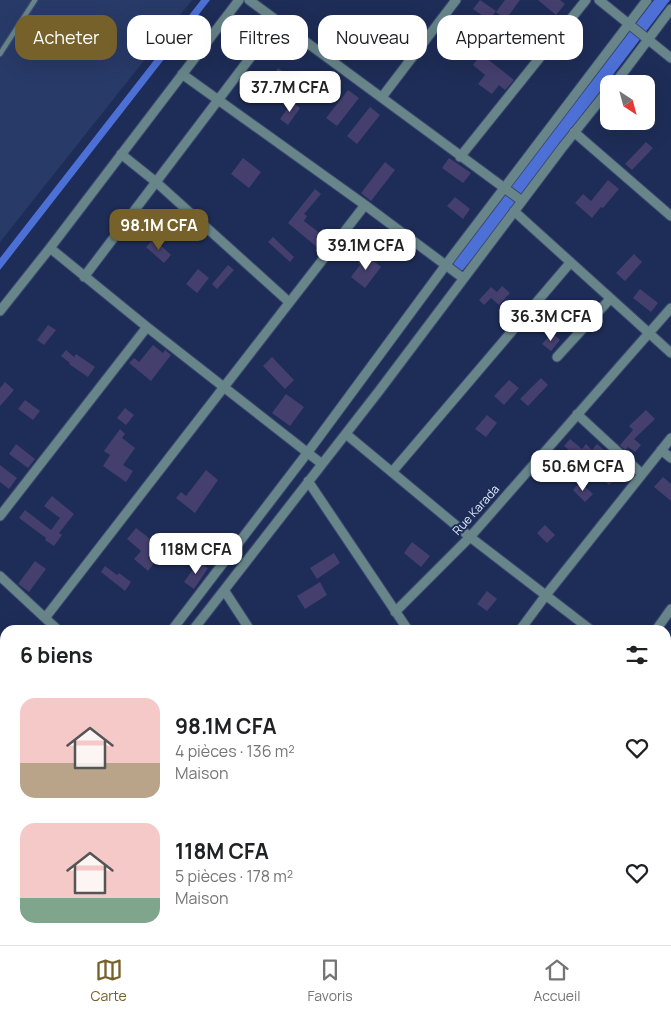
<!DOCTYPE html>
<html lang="fr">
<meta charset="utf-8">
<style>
:root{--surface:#fff;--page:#f2f2f2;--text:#202124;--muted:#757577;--line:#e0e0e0;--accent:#76612b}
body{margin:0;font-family:Manrope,sans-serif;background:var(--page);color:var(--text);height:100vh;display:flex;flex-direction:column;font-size:19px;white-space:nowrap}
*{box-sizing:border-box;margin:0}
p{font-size:16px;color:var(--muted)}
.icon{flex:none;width:28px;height:28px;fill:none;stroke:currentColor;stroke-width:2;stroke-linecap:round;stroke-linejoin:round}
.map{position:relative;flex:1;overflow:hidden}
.panel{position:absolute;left:0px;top:625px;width:671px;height:320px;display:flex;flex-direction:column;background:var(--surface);border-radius:15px 15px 0 0;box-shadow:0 5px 20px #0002}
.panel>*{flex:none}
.top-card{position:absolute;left:15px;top:15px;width:641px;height:45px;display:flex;gap:10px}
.needle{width:32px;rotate:144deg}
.tools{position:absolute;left:600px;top:75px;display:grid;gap:10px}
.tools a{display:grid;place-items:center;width:55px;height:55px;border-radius:10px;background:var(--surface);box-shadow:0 5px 20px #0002;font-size:25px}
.price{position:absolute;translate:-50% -42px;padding:0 11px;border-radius:10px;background:#fff;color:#222;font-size:16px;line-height:32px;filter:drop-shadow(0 1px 2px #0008)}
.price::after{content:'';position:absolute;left:50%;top:30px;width:15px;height:11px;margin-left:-8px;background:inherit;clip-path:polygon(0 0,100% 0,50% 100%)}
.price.on{background:var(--accent);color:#fff}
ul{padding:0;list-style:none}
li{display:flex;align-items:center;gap:15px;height:125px;padding:0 20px}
li span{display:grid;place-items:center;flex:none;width:140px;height:100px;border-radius:15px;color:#555}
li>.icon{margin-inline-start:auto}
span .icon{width:60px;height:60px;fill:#fffc;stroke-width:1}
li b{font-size:21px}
h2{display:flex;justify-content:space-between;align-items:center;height:60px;padding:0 20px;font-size:21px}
.chip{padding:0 18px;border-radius:15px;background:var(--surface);box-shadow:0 5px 20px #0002;font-size:18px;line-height:45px}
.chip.on{background:var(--accent);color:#fff}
.tab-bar{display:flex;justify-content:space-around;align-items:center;height:70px;border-top:1px solid var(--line);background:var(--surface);font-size:14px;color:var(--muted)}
.tab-bar a{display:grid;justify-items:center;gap:2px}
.tab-bar .on{color:var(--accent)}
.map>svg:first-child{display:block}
</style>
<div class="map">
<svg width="671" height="945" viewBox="0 0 671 945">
<rect width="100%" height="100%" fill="#1e2d57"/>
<path fill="#283a68" d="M0,0H192L0,242Z"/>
<path fill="#4c70d6" d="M201,0H210L0,270V258Z
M654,0H670L477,253L463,270L456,271L453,263L466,245Z"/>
<path fill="#443f6d" d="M480,0L496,11L489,20L473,9Z
M505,0H520L506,19L496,12Z
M538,0H560L565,4L556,15Z
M481,54L514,80L505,90L499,85L492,94L478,84L485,75L473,65Z
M278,68L300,83L293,94L271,78Z
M348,90L359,98L337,126L326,118Z
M292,102L300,108L288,125L280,119Z
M370,107L380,115L357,144L347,136Z
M646,142L653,148L632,170L625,164Z
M243,158L261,172L249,188L231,174Z
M449,158L471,173L463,183L442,168Z
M385,162L395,170L371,201L361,193Z
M608,180L619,189L603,208L601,207L592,218L575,203L583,194L591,201Z
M315,189L321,194L304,214L307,216L304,221L326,238L318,248L288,223Z
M455,197L470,209L463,219L447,206Z
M273,237L294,257L290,262L268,242Z
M154,239L171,255L164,263L146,247Z
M365,254L381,267L365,288L351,277L360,265L358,263Z
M634,254L642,262L625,281L616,273Z
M228,265L234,270L217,289L212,284Z
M198,269L209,278L197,293L186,284Z
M502,286L510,293L499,305L491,298L484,305L479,300L491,287L497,292Z
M640,289L658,303L651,312L633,298Z
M48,325L56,330L44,345L37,340Z
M552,333L560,340L551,351L542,344Z
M153,345L163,353L165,350L171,355L151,381L129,363L134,358L139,362Z
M66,350L74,357L76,354L95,367L88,377L69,364L70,363L61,356Z
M272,357L294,380L285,389L263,366Z
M541,378L548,385L528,406L520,399Z
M509,380L519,388L504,405L494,396Z
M5,382L14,390L0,406V388Z
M286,394L304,407L290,426L272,413Z
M25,400L40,411L33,420L18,409Z
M125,408L134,415L126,425L117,418Z
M646,410L655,419L634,439L641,445L635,452L628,447L625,450L620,445L633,430L629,426Z
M487,415L497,423L486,437L475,429Z
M120,429L125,434L122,438L135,448L123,465L133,471L126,482L103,466L110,455L104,451Z
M570,439L582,449L586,444L592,450L597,444L604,450L597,459L617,477L609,485L564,446Z
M16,444L35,459L28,468L9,454Z
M0,465L17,478L9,489L0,482Z
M206,470L218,480L195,513L176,498L181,492L186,496Z
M663,477L671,484V501L654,487Z
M580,482L593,494L585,502L573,490Z
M52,496L74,514L59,533L62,535L54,546L45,540L46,538L19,518L25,510L51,530L60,518L44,506Z
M545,525L555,535L547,543L537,533Z
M136,528L158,545L148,558L154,563L148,571L134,559L141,551L127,539Z
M412,542L430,556L421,567L404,553Z
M334,553L340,563L317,579L310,568Z
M35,561L46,569L29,592L18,584Z
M198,562L208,568L194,589L184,582Z
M105,566L117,575L119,573L131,582L125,591L101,572Z
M320,582L327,595L305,609L297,596Z
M487,591L497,599L487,611L477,604Z"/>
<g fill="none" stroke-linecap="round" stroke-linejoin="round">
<defs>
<path id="lane" d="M0,54L35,0"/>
<path id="street" d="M249,0L522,201
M599,0L671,58
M182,74L365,205L463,278
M614,84L626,69L671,9
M382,97L456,0
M574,132L671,216
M121,154L156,182L289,302
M460,157L586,0
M514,211L671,353
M50,248L147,327L322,464
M84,277L278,21
M0,311L50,248L239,0
M557,357L610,299
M577,414L642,474
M346,434L470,537L591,630
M661,450L671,458
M392,472L570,263
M308,481L408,630
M0,516L147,327
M0,576L58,630
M224,590L250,630
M395,612L470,537L671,308
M45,618L365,205
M172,630L308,452L451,258L647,0
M193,630L379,391L562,148L609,89
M520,630L546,595L671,438
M656,630L671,609
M666,687L671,690
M0,741L5,745
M666,783L671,777
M0,856L5,850
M0,878L5,872
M152,940L155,945
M302,940L305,945
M462,940L466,945
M620,940L623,945
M33,945L40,940
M166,945L174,940
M356,945L364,940
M483,945L490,940"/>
</defs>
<use href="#lane" stroke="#3d4b72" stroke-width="7"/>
<use href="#street" stroke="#3d4b72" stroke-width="11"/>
<use href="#lane" stroke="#68868a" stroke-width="4.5"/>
<use href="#street" stroke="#68868a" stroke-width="9"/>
</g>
<g text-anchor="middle" stroke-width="4" stroke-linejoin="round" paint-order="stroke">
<g font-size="12" fill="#dfe8fe" stroke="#1e2d57">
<text transform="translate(476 510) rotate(-48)" y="4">Rue Karada</text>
</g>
</g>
</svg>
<div class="tools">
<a><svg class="needle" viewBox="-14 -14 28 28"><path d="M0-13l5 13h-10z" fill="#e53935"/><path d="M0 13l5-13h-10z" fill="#757577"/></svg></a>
</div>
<b class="price" style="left:290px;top:113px">37.7M CFA</b>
<b class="price on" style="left:159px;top:251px">98.1M CFA</b>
<b class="price" style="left:366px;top:271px">39.1M CFA</b>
<b class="price" style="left:551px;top:342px">36.3M CFA</b>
<b class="price" style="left:583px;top:492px">50.6M CFA</b>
<b class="price" style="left:196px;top:575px">118M CFA</b>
<div class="top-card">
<a class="chip on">Acheter</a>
<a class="chip">Louer</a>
<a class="chip">Filtres</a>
<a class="chip">Nouveau</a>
<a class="chip">Appartement</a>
</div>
<section class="panel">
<h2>6 biens<svg class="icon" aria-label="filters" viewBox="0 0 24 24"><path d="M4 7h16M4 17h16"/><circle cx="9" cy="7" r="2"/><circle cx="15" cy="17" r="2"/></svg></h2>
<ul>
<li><span style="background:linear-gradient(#f6c9c9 65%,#b9a48a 0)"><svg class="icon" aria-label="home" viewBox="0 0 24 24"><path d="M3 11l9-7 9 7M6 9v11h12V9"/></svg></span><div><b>98.1M CFA</b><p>4 pièces · 136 m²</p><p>Maison</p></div><svg class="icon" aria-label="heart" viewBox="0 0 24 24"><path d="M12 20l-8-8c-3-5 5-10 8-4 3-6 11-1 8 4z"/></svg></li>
<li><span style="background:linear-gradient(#f6c9c9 75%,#7fa58c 0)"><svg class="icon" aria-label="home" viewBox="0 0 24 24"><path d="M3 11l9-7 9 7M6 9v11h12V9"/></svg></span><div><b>118M CFA</b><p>5 pièces · 178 m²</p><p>Maison</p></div><svg class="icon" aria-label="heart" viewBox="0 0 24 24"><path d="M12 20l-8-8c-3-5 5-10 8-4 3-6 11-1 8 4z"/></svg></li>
</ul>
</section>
</div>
<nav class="tab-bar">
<a class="on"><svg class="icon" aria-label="map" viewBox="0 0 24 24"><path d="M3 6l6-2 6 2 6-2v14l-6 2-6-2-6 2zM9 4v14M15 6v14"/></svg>Carte</a>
<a><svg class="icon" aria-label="saved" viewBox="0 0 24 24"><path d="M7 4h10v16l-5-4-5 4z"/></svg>Favoris</a>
<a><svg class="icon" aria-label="home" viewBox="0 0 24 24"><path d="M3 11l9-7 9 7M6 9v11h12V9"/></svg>Accueil</a>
</nav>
